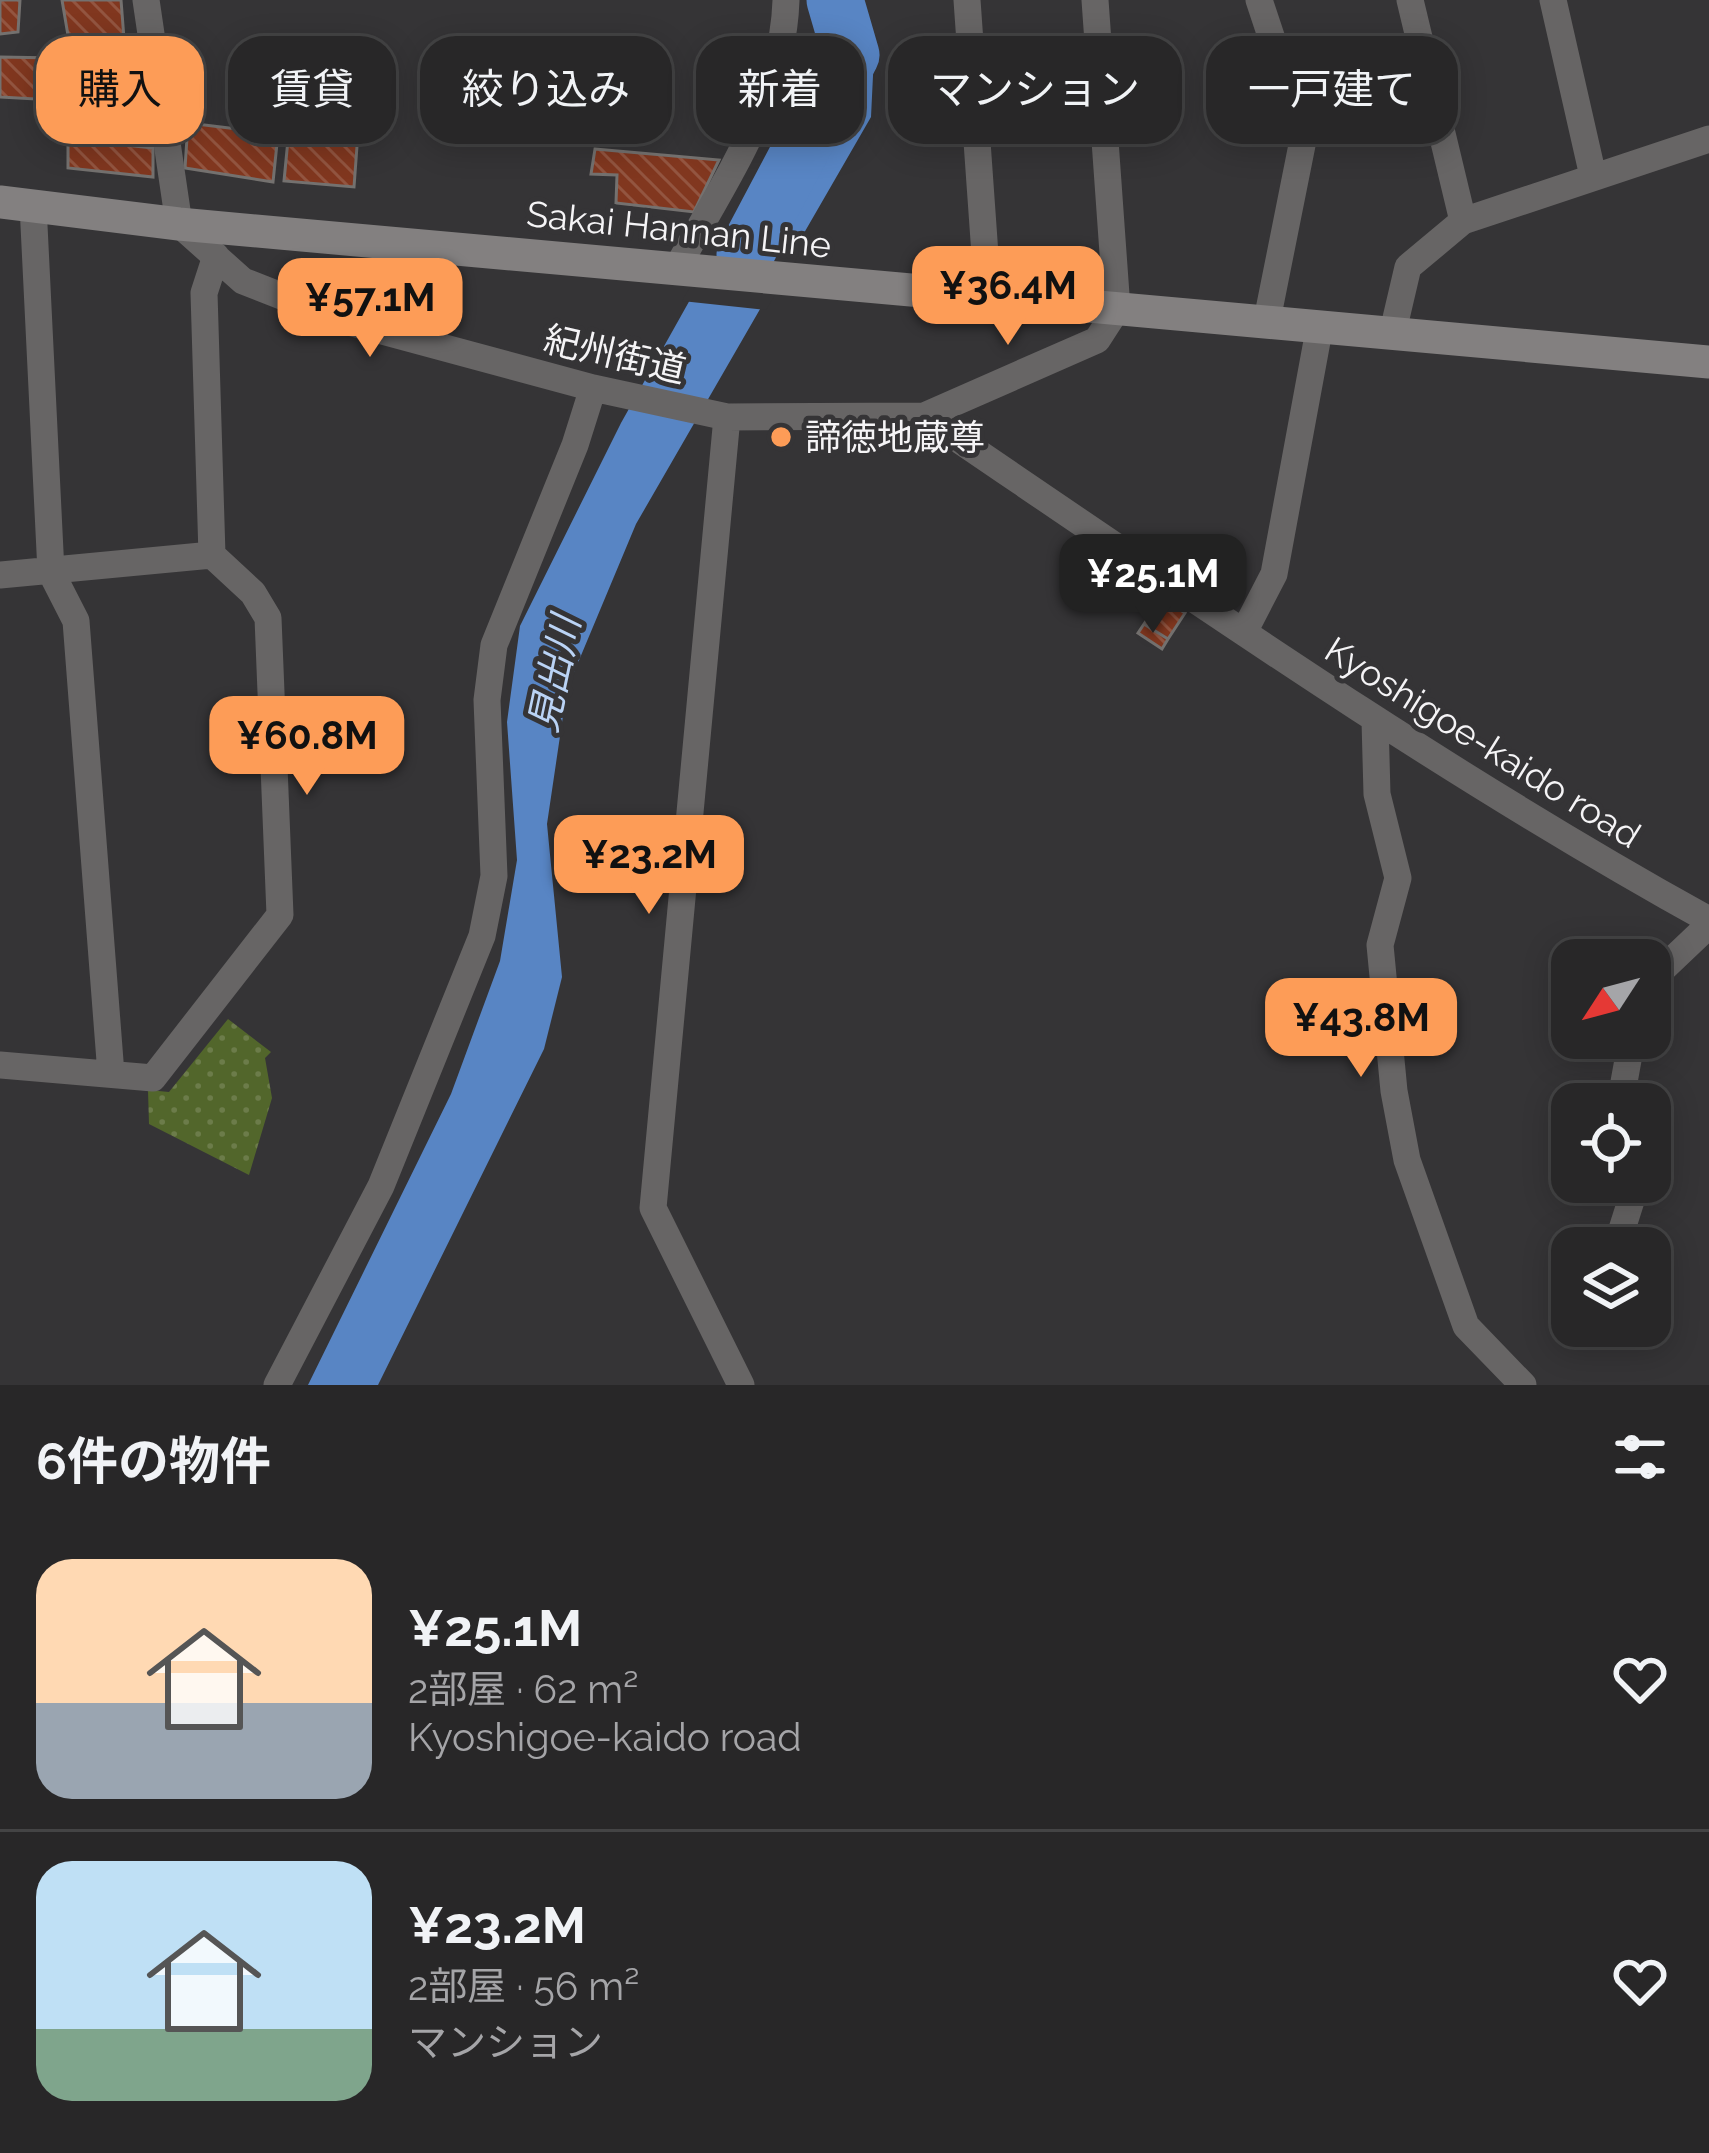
<!DOCTYPE html>
<html lang="ja">
<meta charset="utf-8">
<style>
:root{--surface:#282728;--page:#302f30;--text:#f1f3f6;--muted:#a5a5a8;--line:#444445;--accent:#fd9c57}
body{margin:0;font-family:Raleway,"Noto Sans JP",sans-serif;background:var(--page);color:var(--text);height:100vh;display:flex;flex-direction:column;font-size:45px;white-space:nowrap}
*{box-sizing:border-box;margin:0}
p{font-size:39px;color:var(--muted)}
.icon{flex:none;width:66px;height:66px;fill:none;stroke:currentColor;stroke-width:2;stroke-linecap:round;stroke-linejoin:round}
.map{position:relative;height:1385px;overflow:hidden}
.details{display:flex;flex-direction:column;background:var(--surface);flex:1}
.details>*{flex:none}
.guide{position:absolute;left:36px;top:36px;width:1638px;height:108px;display:flex;gap:24px}
.needle{width:78px;rotate:234deg}
.tools{position:absolute;left:1551px;top:939px;display:grid;gap:24px}
.tools a{display:grid;place-items:center;width:120px;height:120px;border-radius:24px;background:var(--surface);box-shadow:0 6px 30px #0003,0 0 0 3px var(--line);font-size:60px}
.price{position:absolute;translate:-50% -102px;padding:0 27px;border-radius:24px;background:var(--accent);color:#111;font-size:39px;line-height:78px;filter:drop-shadow(0 3px 6px #0008)}
.price::after{content:'';position:absolute;left:50%;top:72px;width:36px;height:27px;margin-left:-18px;background:inherit;clip-path:polygon(0 0,100% 0,50% 100%)}
.price.on{background:#222;color:#fff}
ul{padding:0;list-style:none}
li{display:flex;align-items:center;gap:36px;height:300px;padding:0 36px}
li+li{border-top:3px solid var(--line)}
li span{display:grid;place-items:center;flex:none;width:336px;height:240px;border-radius:36px;color:#555}
li>.icon{margin-inline-start:auto}
span .icon{width:144px;height:144px;fill:#fffc;stroke-width:1}
li b{font-size:51px}
h2{display:flex;justify-content:space-between;align-items:center;height:144px;padding:0 36px;font-size:51px}
.pill{padding:0 42px;border-radius:36px;background:var(--surface);box-shadow:0 6px 30px #0003,0 0 0 3px var(--line);font-size:42px;line-height:108px}
.pill.on{background:var(--accent);color:#111}
.map>svg:first-child{display:block}
</style>
<div class="map">
<svg width="1709" height="1385" viewBox="0 0 1709 1385">
<defs>
<pattern id="park-dots" width="8" height="8" patternUnits="userSpaceOnUse" patternTransform="scale(3)"><rect width="8" height="8" fill="#52662b"/><path d="M2 2h.1M6 6h.1" fill="none" stroke="#6c7c4a" stroke-width="1.8" stroke-linecap="round"/></pattern>
<pattern id="building-back-hatch" width="6" height="6" patternUnits="userSpaceOnUse" patternTransform="scale(3)"><rect width="6" height="6" fill="#81371f"/><path d="M-1 5l2 2M0 0l6 6M5-1l2 2" fill="none" stroke="#935540"/></pattern>
</defs>
<rect width="100%" height="100%" fill="#353436"/>
<path fill="url(#park-dots)" d="M228,1019L271,1052L265,1058L272,1098L249,1175L149,1124L148,1090L169,1092Z"/>
<path fill="#5885c4" d="M822,0H857L874,55L871,117L636,524L567,689L547,824L562,977L544,1049L378,1385H308L451,1094L500,961L517,860L507,722L520,626L621,423L742,207L798,182L837,114L838,55Z"/>
<path fill="#353436" d="M723,228L809,238L766,310L682,301Z"/>
<g fill="none" stroke-linecap="round" stroke-linejoin="round">
<path stroke="#5885c4" stroke-width="57" d="M745,255L851,55L835,0"/>
</g>
<path fill="url(#building-back-hatch)" stroke="#74716f" stroke-width="3" d="M0,0H20L18,32L0,34Z
M62,0H121L125,52L72,59Z
M0,57L56,58L53,100L0,97Z
M362,78L354,187L284,181L293,88L319,90L320,83Z
M188,123L278,134L273,182L185,168Z
M68,139L153,148V177L68,168Z
M595,149L719,160L694,212L616,203L617,175L591,174Z
M1161,598L1185,613L1168,639L1144,624Z
M1144,624L1168,639L1162,649L1138,633Z"/>
<g fill="none" stroke-linecap="round" stroke-linejoin="round">
<path stroke="#676565" stroke-width="27" d="M146,0L179,224L243,281L345,321L593,388L727,417L924,416L1097,340L1117,309L1095,0
M967,0L988,297
M1259,0L1304,135L1267,320
M1410,0L1463,221
M1553,0L1593,176
M975,104L1102,91
M33,205L51,572L76,621L111,1074
M677,268C723,183 783,99 786,0
M1393,331L1408,267L1463,221L1709,139
M924,416C1182,591 1436,769 1709,920
M727,417L653,1208L741,1385
M212,555L204,293L216,256
M0,575L212,555L253,593L268,618L280,915L153,1078L0,1065
M1244,632L1274,574L1320,325
M1375,721L1377,794L1398,878L1380,945L1394,1091L1407,1160L1466,1326L1523,1385
M1650,981L1709,925
M1620,1104L1632,1038
M1616,1248L1637,1182
M277,1385L381,1186L482,936L494,876L487,700L494,645L575,445L593,388"/>
<path stroke="#838080" stroke-width="33" d="M0,202L179,224L1709,362"/>
</g>
<circle fill="#fd9c57" stroke="#353436" stroke-width="4.5" cx="781" cy="437" r="12"/>
<g text-anchor="middle" stroke-width="10" stroke-linejoin="round" paint-order="stroke">
<g font-size="36" fill="#f5f4f6" stroke="#353436">
<text transform="translate(679 229) rotate(6)" y="13">Sakai Hannan Line</text>
<text transform="translate(615 354) rotate(13)" y="13">紀州街道</text>
<text transform="translate(1483 742) rotate(32)" y="13">Kyoshigoe-kaido road</text>
</g>
<g font-size="36" fill="#f5f4f6" stroke="#353436" text-anchor="start">
<text x="805" y="450">諦徳地蔵尊</text>
</g>
<g font-size="39" font-style="italic" fill="#bad3f5" stroke="#353436">
<text transform="translate(554 674) rotate(-78)" y="14">見出川</text>
</g>
</g>
</svg>
<div class="tools">
<a><svg class="needle" viewBox="-14 -14 28 28"><path d="M0-13l5 13h-10z" fill="#e53935"/><path d="M0 13l5-13h-10z" fill="#a5a5a8"/></svg></a>
<a><svg class="icon" aria-label="locate" viewBox="0 0 24 24"><circle cx="12" cy="12" r="6"/><path d="M12 2v4M12 18v4M2 12h4M18 12h4"/></svg></a>
<a><svg class="icon" aria-label="layers" viewBox="0 0 24 24"><path d="M12 4l9 5-9 5-9-5zM3 14l9 5 9-5"/></svg></a>
</div>
<b class="price" style="left:1008px;top:348px">¥36.4M</b>
<b class="price" style="left:370px;top:360px">¥57.1M</b>
<b class="price on" style="left:1153px;top:636px">¥25.1M</b>
<b class="price" style="left:307px;top:798px">¥60.8M</b>
<b class="price" style="left:649px;top:917px">¥23.2M</b>
<b class="price" style="left:1361px;top:1080px">¥43.8M</b>
<div class="guide">
<a class="pill on">購入</a>
<a class="pill">賃貸</a>
<a class="pill">絞り込み</a>
<a class="pill">新着</a>
<a class="pill">マンション</a>
<a class="pill">一戸建て</a>
</div>
</div>
<section class="details">
<h2>6件の物件<svg class="icon" aria-label="filters" viewBox="0 0 24 24"><path d="M4 7h16M4 17h16"/><circle cx="9" cy="7" r="2"/><circle cx="15" cy="17" r="2"/></svg></h2>
<ul>
<li><span style="background:linear-gradient(#ffd9b3 60%,#9aa5b1 0)"><svg class="icon" aria-label="home" viewBox="0 0 24 24"><path d="M3 11l9-7 9 7M6 9v11h12V9"/></svg></span><div><b>¥25.1M</b><p>2部屋 · 62 m²</p><p>Kyoshigoe-kaido road</p></div><svg class="icon" aria-label="heart" viewBox="0 0 24 24"><path d="M12 20l-8-8c-3-5 5-10 8-4 3-6 11-1 8 4z"/></svg></li>
<li><span style="background:linear-gradient(#bfe0f5 70%,#7fa58c 0)"><svg class="icon" aria-label="home" viewBox="0 0 24 24"><path d="M3 11l9-7 9 7M6 9v11h12V9"/></svg></span><div><b>¥23.2M</b><p>2部屋 · 56 m²</p><p>マンション</p></div><svg class="icon" aria-label="heart" viewBox="0 0 24 24"><path d="M12 20l-8-8c-3-5 5-10 8-4 3-6 11-1 8 4z"/></svg></li>
</ul>
</section>
